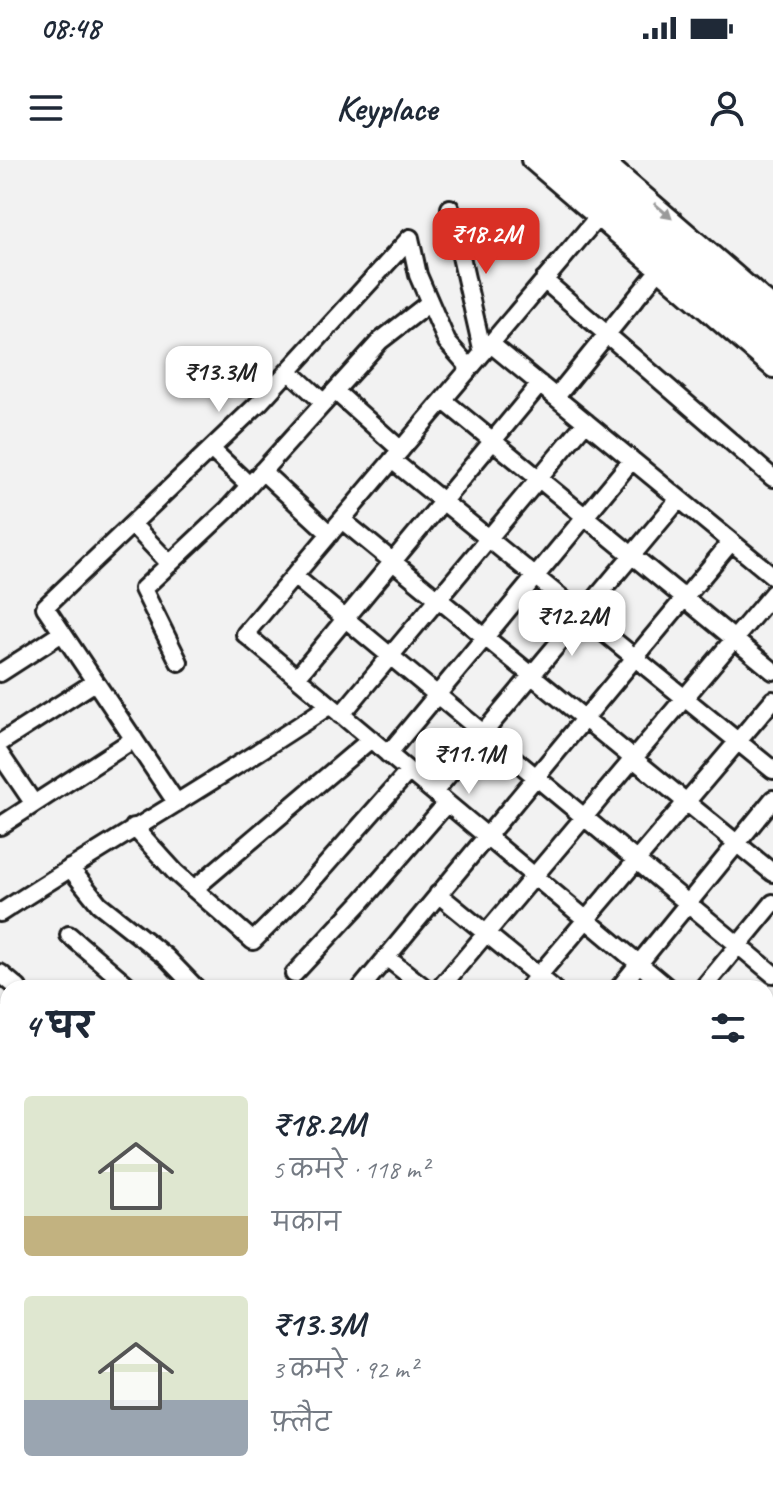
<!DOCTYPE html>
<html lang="hi">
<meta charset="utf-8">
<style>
:root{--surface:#fff;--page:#f2f2f3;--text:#1f2937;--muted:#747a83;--accent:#d93025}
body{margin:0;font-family:Caveat,"Playpen Sans Deva",sans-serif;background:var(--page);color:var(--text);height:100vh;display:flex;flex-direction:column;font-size:30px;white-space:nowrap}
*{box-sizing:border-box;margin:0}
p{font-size:26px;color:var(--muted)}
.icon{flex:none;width:44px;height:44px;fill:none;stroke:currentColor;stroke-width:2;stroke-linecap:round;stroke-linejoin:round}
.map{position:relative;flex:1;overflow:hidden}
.sheet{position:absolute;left:0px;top:820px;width:774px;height:514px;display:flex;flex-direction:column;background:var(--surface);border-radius:24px 24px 0 0;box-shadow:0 2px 6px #0004}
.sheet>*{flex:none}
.price{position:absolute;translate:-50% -68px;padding:0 18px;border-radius:16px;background:#fff;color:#222;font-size:26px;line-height:52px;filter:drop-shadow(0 2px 4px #0008)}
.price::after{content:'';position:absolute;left:50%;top:48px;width:24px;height:18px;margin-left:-12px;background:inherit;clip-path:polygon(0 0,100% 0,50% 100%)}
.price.active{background:var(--accent);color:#fff}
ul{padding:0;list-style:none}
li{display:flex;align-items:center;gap:24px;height:200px;padding:0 24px}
li span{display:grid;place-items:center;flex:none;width:224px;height:160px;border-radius:8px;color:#555}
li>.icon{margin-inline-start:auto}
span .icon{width:96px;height:96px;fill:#fffc;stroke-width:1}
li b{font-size:34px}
h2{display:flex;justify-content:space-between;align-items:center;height:96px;padding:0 24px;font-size:34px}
.status{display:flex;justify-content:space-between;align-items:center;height:56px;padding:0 40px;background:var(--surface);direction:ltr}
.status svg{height:22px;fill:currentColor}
header{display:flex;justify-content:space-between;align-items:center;height:104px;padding:0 24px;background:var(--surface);font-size:36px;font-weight:700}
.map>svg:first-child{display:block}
</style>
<div class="status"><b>08:48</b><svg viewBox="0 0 49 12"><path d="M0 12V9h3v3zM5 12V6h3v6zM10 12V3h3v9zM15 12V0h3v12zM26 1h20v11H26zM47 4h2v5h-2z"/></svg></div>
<header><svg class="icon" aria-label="menu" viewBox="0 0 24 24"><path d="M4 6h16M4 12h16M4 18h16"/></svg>Keyplace<svg class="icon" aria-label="person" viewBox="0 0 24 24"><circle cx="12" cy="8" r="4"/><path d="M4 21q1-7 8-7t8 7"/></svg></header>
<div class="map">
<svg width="773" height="1333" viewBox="0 0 773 1333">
<rect width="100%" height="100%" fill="#f2f2f2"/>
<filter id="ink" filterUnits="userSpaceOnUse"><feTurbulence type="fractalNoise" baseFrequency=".0125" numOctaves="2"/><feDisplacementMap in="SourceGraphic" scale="16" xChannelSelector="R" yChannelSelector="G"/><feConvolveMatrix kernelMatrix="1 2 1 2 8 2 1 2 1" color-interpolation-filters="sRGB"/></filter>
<g filter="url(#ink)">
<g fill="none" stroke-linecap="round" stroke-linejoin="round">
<defs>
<path id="minor" d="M530,0L773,209
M604,0L773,146
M450,48L483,193
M597,58L245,474L668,828
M410,78L418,115L447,182L470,208
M544,120L773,318
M491,184L773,416
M289,211L324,243
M335,231L401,290
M556,237L658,111
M443,240L773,511
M211,289L249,325
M392,300L773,610
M262,311L330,374
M342,360L773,713
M132,364L170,404
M294,416L773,814
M179,502L143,429L228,349L380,181L429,143
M0,513L62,473
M297,517L540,224
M341,555L586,262
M0,583L95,522
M0,594L34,644
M388,594L632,300
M434,632L679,339
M176,642L45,447L260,242L410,78
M0,666L134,579
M134,667L175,712L253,781L303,731L409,611
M70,708L99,744L166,797L196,828
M194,729L371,579
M438,734L553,828
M0,753C109,682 222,618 330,545
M69,775L131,828
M386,797L425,828
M0,813L18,828
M294,814L362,741L447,643
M361,828L731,382
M440,828L773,433
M528,828L773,540
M619,828L773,639
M703,828L773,743
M766,855L773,847
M0,857L8,865
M766,909L773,915
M766,954L773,945
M766,1011L773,1017
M766,1062L773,1053
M766,1108L773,1114
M766,1172L773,1163
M766,1202L773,1207
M766,1279L773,1270
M766,1303L773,1308
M297,1326L302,1333
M483,1326L488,1333
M589,1326L593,1333
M688,1326L692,1333
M659,1333L662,1326"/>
<path id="highway" d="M551,0L773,192
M578,0L773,169"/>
</defs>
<use href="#minor" stroke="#1c1c1c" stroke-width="22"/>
<use href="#highway" stroke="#1c1c1c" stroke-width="30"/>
<use href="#minor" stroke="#fff" stroke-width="16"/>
<use href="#highway" stroke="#fff" stroke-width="24"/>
</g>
<defs><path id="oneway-solid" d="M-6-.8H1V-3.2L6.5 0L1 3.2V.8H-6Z" transform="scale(2)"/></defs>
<use fill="#999" href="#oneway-solid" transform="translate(663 51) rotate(41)"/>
</g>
</svg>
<b class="price active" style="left:486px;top:116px">₹18.2M</b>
<b class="price" style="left:219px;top:254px">₹13.3M</b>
<b class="price" style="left:572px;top:498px">₹12.2M</b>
<b class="price" style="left:469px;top:636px">₹11.1M</b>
<section class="sheet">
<h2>4 घर<svg class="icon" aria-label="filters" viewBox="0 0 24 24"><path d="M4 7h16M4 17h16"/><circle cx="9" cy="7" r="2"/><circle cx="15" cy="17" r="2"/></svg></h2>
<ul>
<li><span style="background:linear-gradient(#dfe7d0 75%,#c2b280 0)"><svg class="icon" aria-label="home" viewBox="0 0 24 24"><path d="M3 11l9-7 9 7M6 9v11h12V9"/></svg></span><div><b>₹18.2M</b><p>5 कमरे · 118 m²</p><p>मकान</p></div></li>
<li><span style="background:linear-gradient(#dfe7d0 65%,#9aa5b1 0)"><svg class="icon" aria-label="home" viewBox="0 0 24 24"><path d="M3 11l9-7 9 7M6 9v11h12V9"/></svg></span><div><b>₹13.3M</b><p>3 कमरे · 92 m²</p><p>फ़्लैट</p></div></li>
</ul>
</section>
</div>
